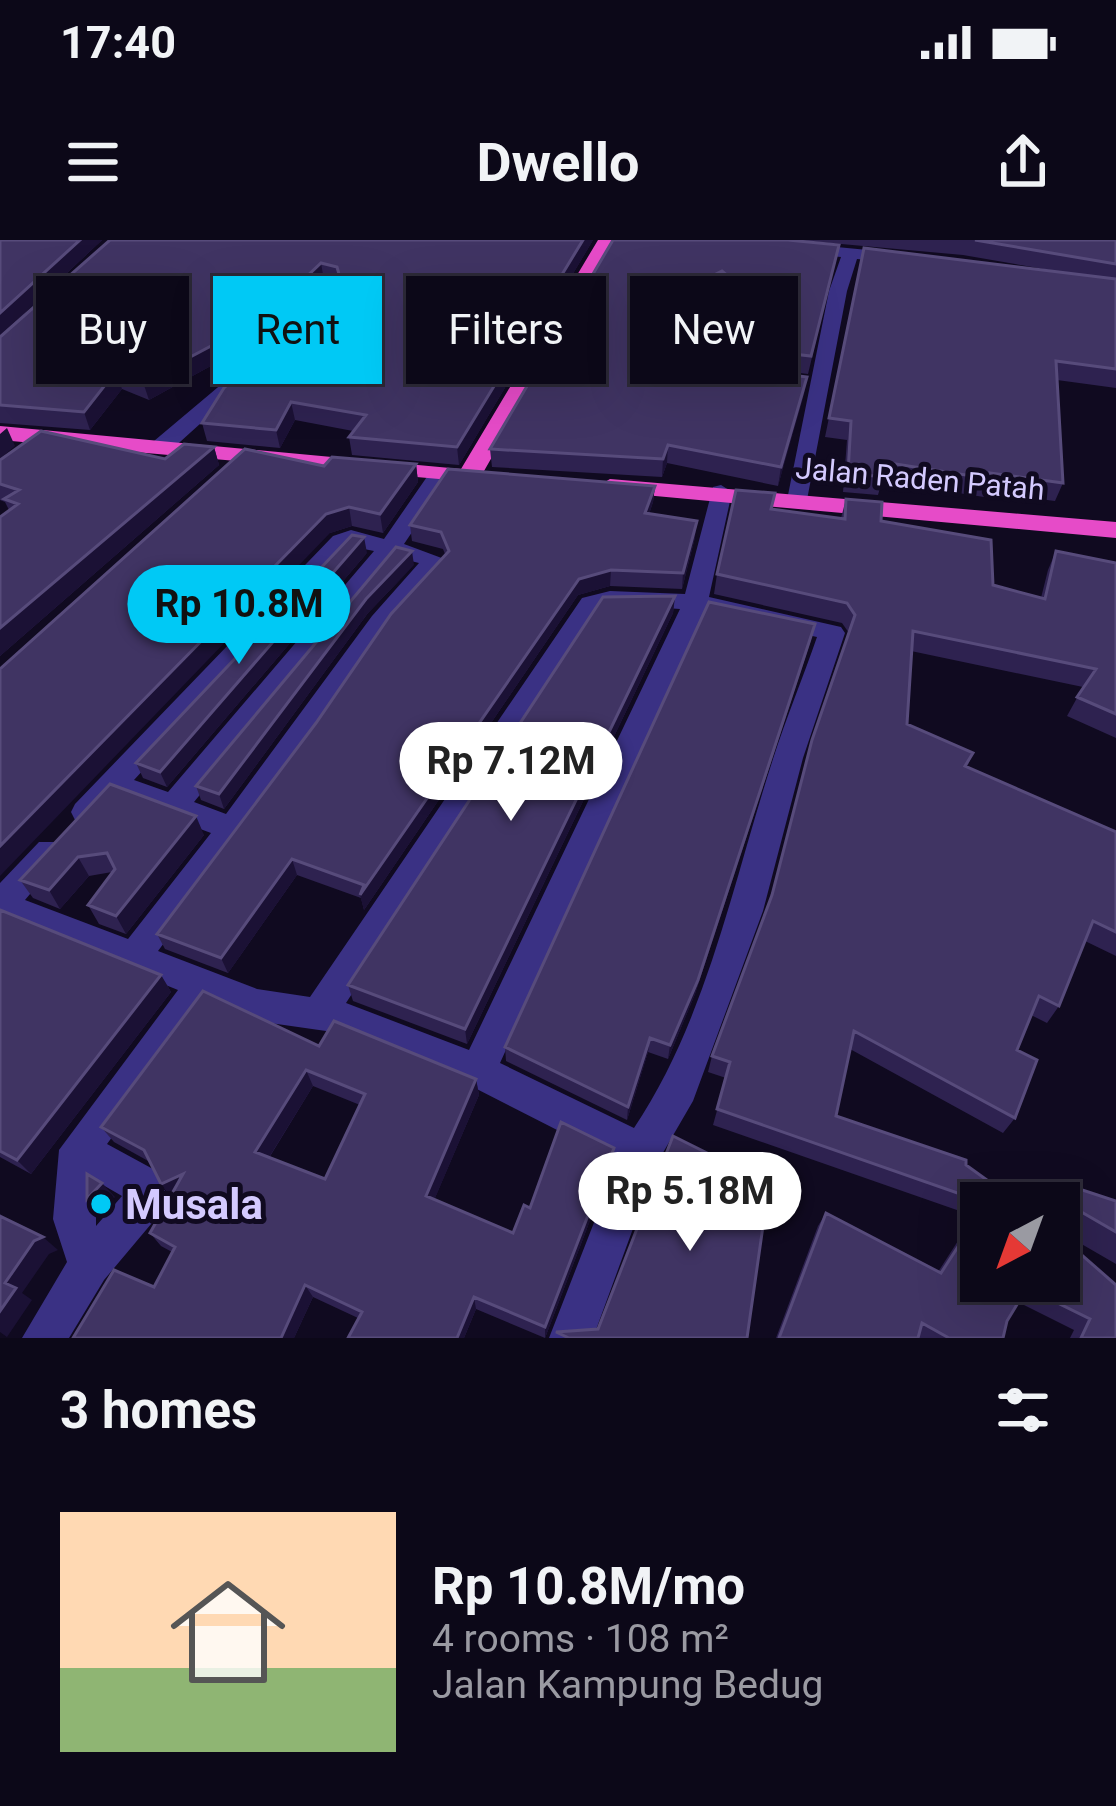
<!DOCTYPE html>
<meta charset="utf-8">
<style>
:root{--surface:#0c0818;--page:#151121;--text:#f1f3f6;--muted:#9a9aa2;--line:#2c2937;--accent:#00c9f5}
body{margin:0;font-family:Roboto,sans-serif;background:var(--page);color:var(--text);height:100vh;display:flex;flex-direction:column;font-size:45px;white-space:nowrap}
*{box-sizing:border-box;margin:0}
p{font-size:39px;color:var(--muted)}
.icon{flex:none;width:66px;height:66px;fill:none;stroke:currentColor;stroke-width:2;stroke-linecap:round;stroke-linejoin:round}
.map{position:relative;height:1098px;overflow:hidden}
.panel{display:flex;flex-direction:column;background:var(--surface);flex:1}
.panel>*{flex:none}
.guide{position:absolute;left:36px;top:36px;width:1044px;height:108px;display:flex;gap:24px}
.needle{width:78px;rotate:221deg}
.tools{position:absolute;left:960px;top:942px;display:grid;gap:24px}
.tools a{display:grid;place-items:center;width:120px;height:120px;border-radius:0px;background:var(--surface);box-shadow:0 12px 48px #0002,0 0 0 3px var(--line);font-size:60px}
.price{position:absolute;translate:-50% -102px;padding:0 27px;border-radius:42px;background:#fff;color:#222;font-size:39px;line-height:78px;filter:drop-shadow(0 3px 6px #0008)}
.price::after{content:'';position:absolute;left:50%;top:72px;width:36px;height:27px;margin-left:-18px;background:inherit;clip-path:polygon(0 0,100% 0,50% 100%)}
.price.current{background:var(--accent);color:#111}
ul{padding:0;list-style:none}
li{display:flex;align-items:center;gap:36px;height:300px;padding:0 60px}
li+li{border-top:3px solid var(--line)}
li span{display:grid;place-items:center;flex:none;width:336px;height:240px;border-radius:0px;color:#555}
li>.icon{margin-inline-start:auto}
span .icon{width:144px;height:144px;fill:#fffc;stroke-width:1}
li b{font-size:51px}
h2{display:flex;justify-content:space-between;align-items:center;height:144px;padding:0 60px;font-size:51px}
.tag{padding:0 42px;border-radius:0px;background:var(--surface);box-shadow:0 12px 48px #0002,0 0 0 3px var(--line);font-size:42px;line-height:108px}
.tag.current{background:var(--accent);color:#111}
.status{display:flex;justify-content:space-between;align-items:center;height:84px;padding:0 60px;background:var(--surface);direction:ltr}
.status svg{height:33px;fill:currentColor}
header{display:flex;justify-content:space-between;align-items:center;height:156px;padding:0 60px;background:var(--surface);font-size:54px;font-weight:700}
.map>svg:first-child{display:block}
</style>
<div class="status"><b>17:40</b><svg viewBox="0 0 49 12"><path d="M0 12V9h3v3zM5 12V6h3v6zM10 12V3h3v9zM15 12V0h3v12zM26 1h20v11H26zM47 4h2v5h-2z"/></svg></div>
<header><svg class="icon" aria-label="menu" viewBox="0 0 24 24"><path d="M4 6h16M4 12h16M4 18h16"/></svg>Dwello<svg class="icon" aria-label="share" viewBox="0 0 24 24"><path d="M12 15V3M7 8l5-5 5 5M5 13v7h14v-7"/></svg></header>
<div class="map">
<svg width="1116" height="1098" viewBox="0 0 1116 1098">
<rect width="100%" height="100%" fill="#100a20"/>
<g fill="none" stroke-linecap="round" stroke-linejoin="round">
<path fill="#3a3184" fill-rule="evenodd" d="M706,0H764L899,13L907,18L899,23L857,19L847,51L806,265L798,267L787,260L829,51L841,17L714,5Z
M718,52L727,57L711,125L737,132L740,136L730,142L691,128L709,57Z
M236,132L253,136L170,211H154V201Z
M439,229L450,236L404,304L447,320L390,388L317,497L158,711L257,749L310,757L582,358L610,351L685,354L713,247L721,245L732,252L709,357L841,387L845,393L803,518L763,671L693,861L657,923L593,1098H549L618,921L465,843L340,793L256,781L210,763L107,904L153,929L168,957L162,971L104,1040L69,1098H22L67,1022L53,979L59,910L178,750L0,678V643L39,602H61L66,611L25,660L128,699L211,593L117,558C104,572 96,587 75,580L71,572L75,564L333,296L351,290L384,299L431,231ZM349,306L374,311L168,552L134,540ZM395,317L419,323L372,376L226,574L194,562ZM637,366L680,369L469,810L346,763L600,370ZM704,373L817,397C803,438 786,478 773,519C733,642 707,779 634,888L500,823ZM96,941L122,956L96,986Z"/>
<path fill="#e64bc8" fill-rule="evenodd" d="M598,0H616L484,231L495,234V244L0,200V186L461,229Z
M610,239L1116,282V298L601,251L598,246Z"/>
</g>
<path fill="#2e2250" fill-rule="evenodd" d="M0,0H102L16,81L110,0H593L459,225L352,215L349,197L353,191L295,180L280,208L207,201L202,183L331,42L324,40L265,96L149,160L122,149L90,190L0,183Z
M613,0L835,21L808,134L719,123L731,57L720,48L705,56L692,114L704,124L807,137L778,246L667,223L662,237L492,227L490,209Z
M797,0H1116V148L1057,140L1063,243L1055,261L986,252L984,257L882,241L878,255L843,252L847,200L825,197L864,8L1067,33L963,15Z
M214,207L219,225L0,416V277L9,270L5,262L0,260V220L165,219Z
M416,224L418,242L383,293L352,286L330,293L324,226Z
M655,246L653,262L649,274L695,297L682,349L610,346L578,355L364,670L361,658L297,635L228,733L165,709L157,694L445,314L443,309L412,301L410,285Z
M775,253L772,269L841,278L846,259L881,281L993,345L1041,358L1048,330L1056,311L1116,323V498L1067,476L1083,447L911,411L907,484L973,513L967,527L1116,592V716L1085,701L1059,766L1047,783L1031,775L1017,810L1015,878L1003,893L850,809L836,876L966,925L1019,963H981V1041H1059L1116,1098H1070L1074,1090L1018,1062L1007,1081L1003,1098H776L818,986L826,973L938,1032L974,976L713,885L726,838L708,832L712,816L772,656L849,393L842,383L714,354L717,334Z
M367,313L167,547L143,538L136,523Z
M414,325L368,373L224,569L201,560L196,546Z
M675,356L673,373L467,804L353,761L348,745Z
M811,400L695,754L668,819L648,812L627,880L506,821L505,807Z
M110,544L204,595L126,694L99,684L88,665L112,632L89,636L60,669L33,658L20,640Z
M0,670L161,735L171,752L31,934L0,917Z
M319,806L476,839L479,855L434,960L513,993L530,968L612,923L545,1098L476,1069L464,1098H348L358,1078L313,1057L294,1098H73L154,1047L172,1012L161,1006L150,993L171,956L161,944L150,922L114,902L101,887ZM313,846L360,865L325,939L269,918Z
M1058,942L1116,961V1024L1059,991V963H1037Z"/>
<path fill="#1b1135" d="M80,0H102L0,96V73Z
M583,0H593L459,225L457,207Z
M321,23L324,40L265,96L149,160L143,142Z
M722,31L720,48L705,56L689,130L690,112L706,39Z
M116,131L122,149L90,190L84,172Z
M807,137L804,155L778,246L781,227Z
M291,162L295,180L280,208L276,190Z
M7,188L15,206L0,219V194Z
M668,205L667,223L662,237L663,219Z
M214,207L219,225L0,416V388Z
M416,224L418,242L383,293L380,274Z
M655,246L653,262L644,290L645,273Z
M349,267L352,286L330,293L0,636V606L326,274Z
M697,281L695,297L682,349L683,333Z
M364,297L367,313L167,547L160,532Z
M412,311L414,325L368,373L224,569L219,554L366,359Z
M611,330L610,346L578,355L364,670L360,655L579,339Z
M675,356L673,373L467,804L465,789Z
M815,384L695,754L668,819L670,805Z
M196,576L204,595L126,694L116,676Z
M78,617L89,636L60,669L49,650Z
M292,619L297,635L228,733L221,718Z
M161,735L171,752L31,934L17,920Z
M650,798L648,812L627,880L628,867Z
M306,830L313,846L263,927L255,912Z
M476,839L479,855L430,970L426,956Z
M614,908L612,923L545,1098V1087Z
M183,934L172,958L161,944Z
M102,943L115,957L100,972L87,959Z
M43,997L58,1010L49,1014L22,1053L32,1060L7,1097L0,1092V1071L5,1043L34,1001Z
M305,1045L313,1057L294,1098H281Z
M474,1057L476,1069L464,1098H457Z"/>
<path fill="#403463" stroke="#574b7b" stroke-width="3" fill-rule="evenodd" d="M0,0H80L0,73Z
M110,0H583L457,207L349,197L366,175L291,162L276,190L202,183L224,148L339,34L337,27L321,23L262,79L143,142L116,131L84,172L0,165V97Z
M613,0H788L839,5L811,116L721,106L734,41L722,31L706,39L690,112L704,124L807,137L781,227L668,205L663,219L490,209Z
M975,0H1116V24Z
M864,8L1116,39V129L1056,121L1063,243L990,233L991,239L883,222V237L848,233L851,181L829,178Z
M41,191L165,219L184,204L214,207L0,388V277L18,264L4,259L19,250L0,244V220Z
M245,209L324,226L332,217L416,224L380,274L349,267L326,274L0,606V429Z
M448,229L655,246L645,273L697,281L683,333L611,330L579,339L360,655L364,645L292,619L221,718L157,694L316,483L391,374L449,311L441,292L410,285Z
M736,250L775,253L771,269L845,279L846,259L882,262L881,281L991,300L993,345L1045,359L1056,311L1116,323V474L1077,457L1096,429L913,391L907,484L973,513L965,526L1116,592V692L1093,681L1059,766L1039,756L1017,810L1037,820L1015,878L854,791L836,876L966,920V925L1019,963H986L717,869L730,822L712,816L772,655L812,500L855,375L847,363L717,334Z
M352,295L364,297L160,532L136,523Z
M396,307L412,311L366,359L219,554L196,546Z
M675,356L465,789L348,745L603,357Z
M709,362L815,384L698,740L670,805L650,798L628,867L505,807Z
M110,544L196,576L116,676L88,665L115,629L107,613L78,617L49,650L20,640Z
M0,670L161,735L17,920L0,911Z
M203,751L319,806L334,781L476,839L426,956L513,993L524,965L530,968L561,882L614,908L545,1087L474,1057L457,1098H348L362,1072L305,1045L281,1098H73L114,1030L154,1047L175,1007L150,993L183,934L161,944L144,910L101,887ZM306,830L365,854L325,939L255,912Z
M673,896L769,944L747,1098H569L556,1092L598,1089Z
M87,934L102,943L87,959Z
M1058,942L1116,961V992L1052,955Z
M981,971V1041H1059V995L1116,1045V1098H1081L1090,1079L1027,1048L1007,1081L1003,1098H949L922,1083L918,1098H779L826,973L941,1033Z
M0,976L43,997L34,1001L5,1043L16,1048L0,1071Z"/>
<circle fill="#00c9f5" stroke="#100a20" stroke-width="4.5" cx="101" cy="964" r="12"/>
<g text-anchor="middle" stroke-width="10" stroke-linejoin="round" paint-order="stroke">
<g font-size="30" fill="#d4caff" stroke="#100a20">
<text transform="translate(920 239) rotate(5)" y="10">Jalan Raden Patah</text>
</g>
<g font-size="42" font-weight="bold" fill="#d4caff" stroke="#100a20" text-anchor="start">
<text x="125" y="979">Musala</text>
</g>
</g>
</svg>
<div class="tools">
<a><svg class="needle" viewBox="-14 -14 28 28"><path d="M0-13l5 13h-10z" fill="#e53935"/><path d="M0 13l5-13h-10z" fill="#9a9aa2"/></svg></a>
</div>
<b class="price current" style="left:239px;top:427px">Rp 10.8M</b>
<b class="price" style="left:511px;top:584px">Rp 7.12M</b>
<b class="price" style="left:690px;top:1014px">Rp 5.18M</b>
<div class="guide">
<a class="tag">Buy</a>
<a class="tag current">Rent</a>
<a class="tag">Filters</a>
<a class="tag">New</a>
</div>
</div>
<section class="panel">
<h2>3 homes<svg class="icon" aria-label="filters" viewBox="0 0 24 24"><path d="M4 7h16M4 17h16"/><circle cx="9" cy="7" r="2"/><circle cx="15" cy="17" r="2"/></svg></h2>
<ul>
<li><span style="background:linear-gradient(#ffd9b3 65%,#8fb573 0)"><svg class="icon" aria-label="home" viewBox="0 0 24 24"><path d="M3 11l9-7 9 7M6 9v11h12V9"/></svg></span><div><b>Rp 10.8M/mo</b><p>4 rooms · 108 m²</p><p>Jalan Kampung Bedug</p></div></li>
</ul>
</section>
